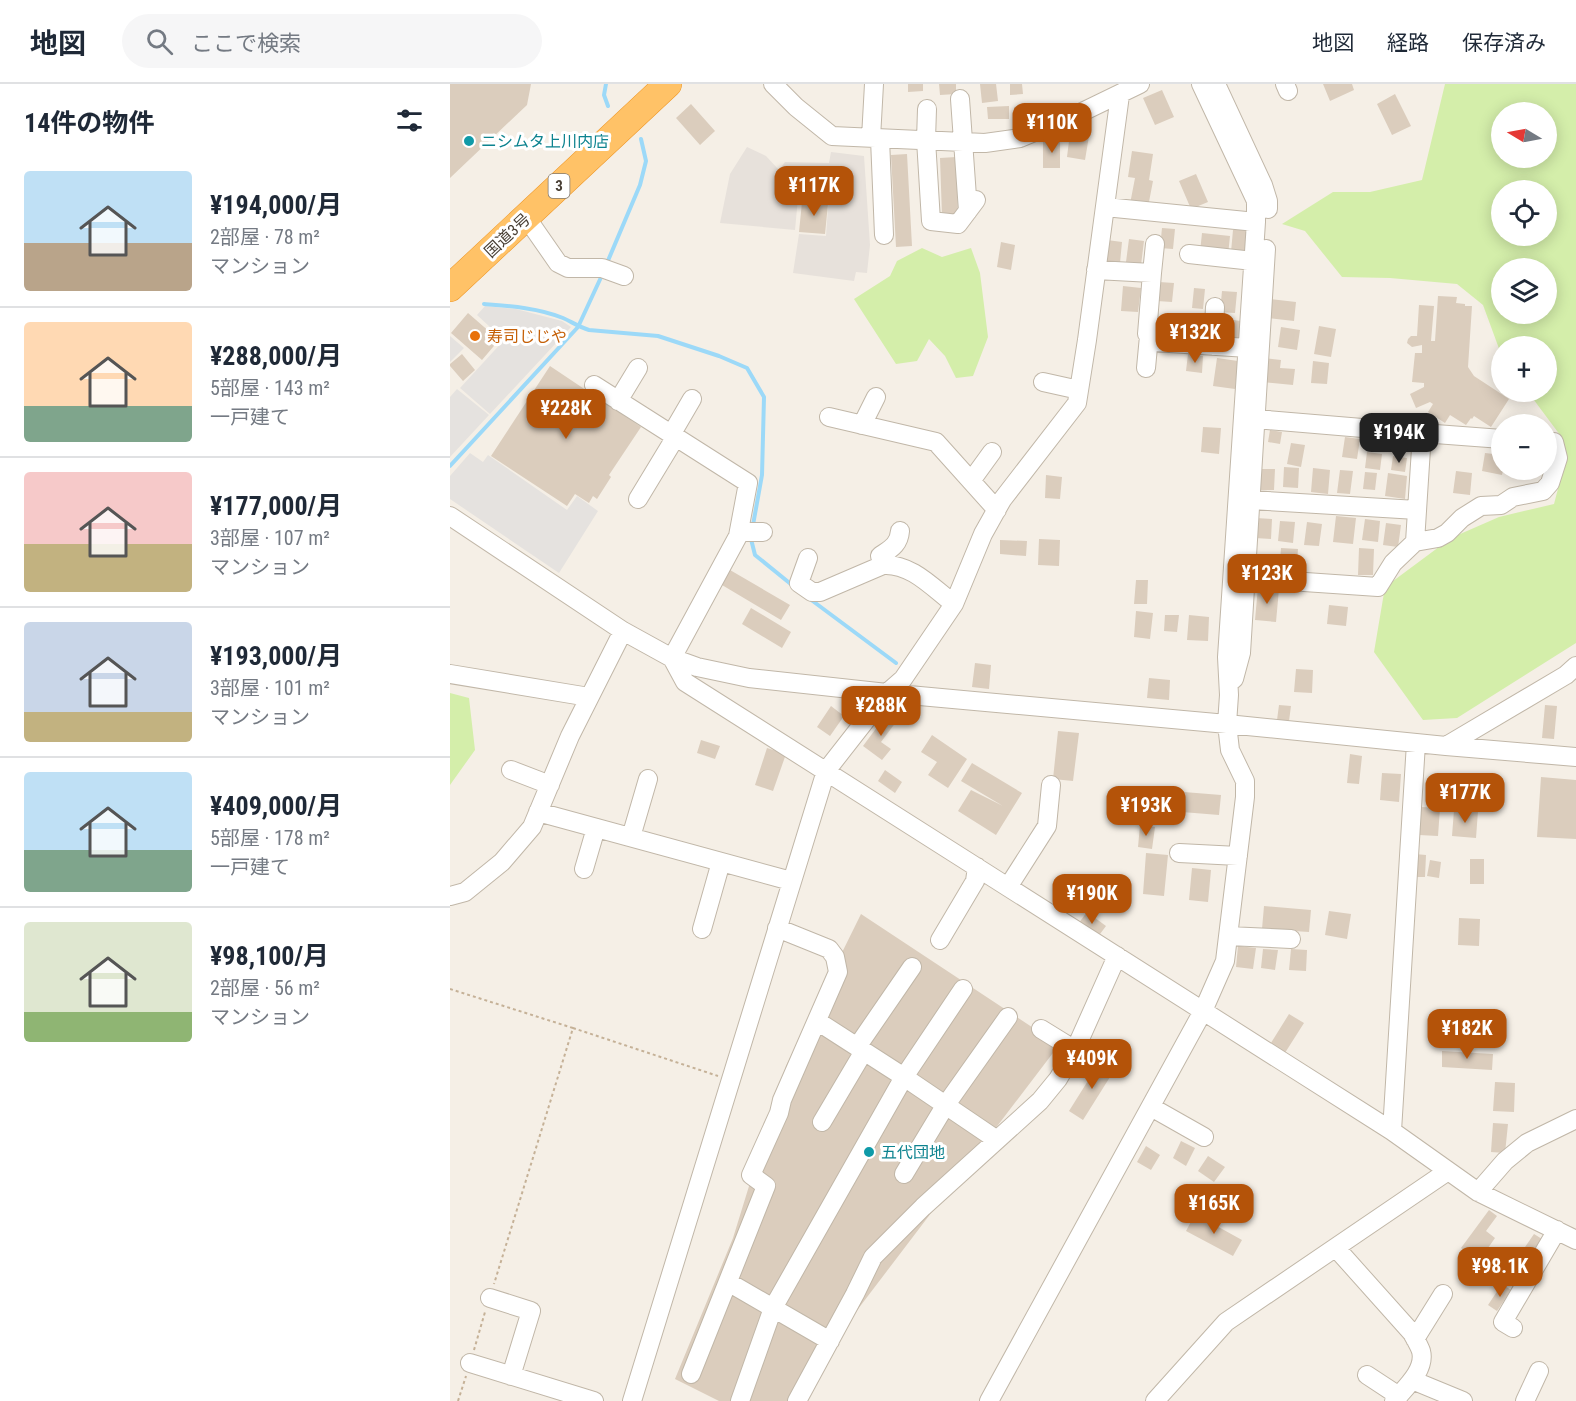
<!DOCTYPE html>
<html lang="ja">
<meta charset="utf-8">
<style>
:root{--surface:#fff;--page:#f6f6f7;--text:#1f2937;--muted:#747a83;--line:#e0e1e3;--accent:#b45309}
body{margin:0;font-family:"Roboto Condensed","Noto Sans JP",sans-serif;background:var(--page);color:var(--text);height:100vh;display:flex;flex-direction:column;font-size:22px;white-space:nowrap}
*{box-sizing:border-box;margin:0}
p{font-size:20px;color:var(--muted)}
.icon{flex:none;width:33px;height:33px;fill:none;stroke:currentColor;stroke-width:2;stroke-linecap:round;stroke-linejoin:round}
.map{position:relative;flex:1;overflow:hidden}
.details{display:flex;flex-direction:column;background:var(--surface);width:450px}
.details>*{flex:none}
.needle{width:39px;rotate:280deg}
.buttons{position:absolute;left:1041px;top:18px;display:grid;gap:12px}
.buttons a{display:grid;place-items:center;width:66px;height:66px;border-radius:50%;background:var(--surface);box-shadow:0 3px 15px #0003;font-size:30px}
.price{position:absolute;translate:-50% -51px;padding:0 14px;border-radius:12px;background:var(--accent);color:#fff;font-size:20px;line-height:39px;filter:drop-shadow(0 2px 3px #0008)}
.price::after{content:'';position:absolute;left:50%;top:36px;width:18px;height:14px;margin-left:-9px;background:inherit;clip-path:polygon(0 0,100% 0,50% 100%)}
.price.on{background:#222;color:#fff}
ul{padding:0;list-style:none}
li{display:flex;align-items:center;gap:18px;height:150px;padding:0 24px}
li+li{border-top:2px solid var(--line)}
li span{display:grid;place-items:center;flex:none;width:168px;height:120px;border-radius:6px;color:#555}
li>.icon{margin-inline-start:auto}
span .icon{width:72px;height:72px;fill:#fffc;stroke-width:1}
li b{font-size:26px}
h2{display:flex;justify-content:space-between;align-items:center;height:72px;padding:0 24px;font-size:26px}
header{display:flex;align-items:center;gap:36px;box-sizing:border-box;height:84px;padding:0 30px;background:var(--surface);border-bottom:2px solid var(--line)}
header strong{font-size:28px}
nav{display:flex;gap:33px;margin-inline-start:auto;font-size:21px}
.search{width:420px;height:54px;background:var(--page);display:flex;align-items:center;gap:15px;box-sizing:border-box;padding:0 21px;border-radius:33px;color:var(--muted);font-size:22px}
main{display:flex;flex:1;min-height:0}
.map>svg:first-child{display:block}
</style>
<header>
<strong>地図</strong>
<div class="search"><svg class="icon" aria-label="search" viewBox="0 0 24 24"><circle cx="10" cy="10" r="6"/><path d="M15 15l6 6"/></svg>ここで検索</div>
<nav><a>地図</a><a>経路</a><a>保存済み</a></nav>
</header>
<main>
<section class="details">
<h2>14件の物件<svg class="icon" aria-label="filters" viewBox="0 0 24 24"><path d="M4 7h16M4 17h16"/><circle cx="9" cy="7" r="2"/><circle cx="15" cy="17" r="2"/></svg></h2>
<ul>
<li><span style="background:linear-gradient(#bfe0f5 60%,#b9a48a 0)"><svg class="icon" aria-label="home" viewBox="0 0 24 24"><path d="M3 11l9-7 9 7M6 9v11h12V9"/></svg></span><div><b>¥194,000/月</b><p>2部屋 · 78 m²</p><p>マンション</p></div></li>
<li><span style="background:linear-gradient(#ffd9b3 70%,#7fa58c 0)"><svg class="icon" aria-label="home" viewBox="0 0 24 24"><path d="M3 11l9-7 9 7M6 9v11h12V9"/></svg></span><div><b>¥288,000/月</b><p>5部屋 · 143 m²</p><p>一戸建て</p></div></li>
<li><span style="background:linear-gradient(#f6c9c9 60%,#c2b280 0)"><svg class="icon" aria-label="home" viewBox="0 0 24 24"><path d="M3 11l9-7 9 7M6 9v11h12V9"/></svg></span><div><b>¥177,000/月</b><p>3部屋 · 107 m²</p><p>マンション</p></div></li>
<li><span style="background:linear-gradient(#c9d6e8 75%,#c2b280 0)"><svg class="icon" aria-label="home" viewBox="0 0 24 24"><path d="M3 11l9-7 9 7M6 9v11h12V9"/></svg></span><div><b>¥193,000/月</b><p>3部屋 · 101 m²</p><p>マンション</p></div></li>
<li><span style="background:linear-gradient(#bfe0f5 65%,#7fa58c 0)"><svg class="icon" aria-label="home" viewBox="0 0 24 24"><path d="M3 11l9-7 9 7M6 9v11h12V9"/></svg></span><div><b>¥409,000/月</b><p>5部屋 · 178 m²</p><p>一戸建て</p></div></li>
<li><span style="background:linear-gradient(#dfe7d0 75%,#8fb573 0)"><svg class="icon" aria-label="home" viewBox="0 0 24 24"><path d="M3 11l9-7 9 7M6 9v11h12V9"/></svg></span><div><b>¥98,100/月</b><p>2部屋 · 56 m²</p><p>マンション</p></div></li>
</ul>
</section>
<div class="map">
<svg width="1126" height="1317" viewBox="0 0 1126 1317">
<rect width="100%" height="100%" fill="#f5efe6"/>
<path fill="#e7e1db" d="M297,63L316,72L329,86L335,78L379,79L381,68L414,72L420,161L417,189L406,188L404,197L343,189L349,150L376,152L380,95L350,93L345,146L270,139L280,90Z"/>
<path fill="#d4eeaa" fill-rule="evenodd" d="M995,0H1126V559L1007,634L973,636L924,568L935,503L1001,454L1049,433L1104,420L1116,374L1110,351L1078,308H1096V262H1052L1051,270L1033,221L1007,200L940,194L892,193L855,147L832,140L883,108H920L972,96ZM1052,28H1096V74H1052ZM1052,106H1096V152H1052ZM1052,184H1096V230H1052Z
M472,164L492,173L521,164L530,189L538,253L523,292L506,294L495,272L479,255L467,277L446,280L404,215L440,192L447,177Z
M0,609L19,614L25,666L0,701Z"/>
<path fill="#e5e2df" d="M35,222L66,225L112,237L121,243L40,330L10,304L54,256L27,231Z
M0,252L14,264L0,278Z
M7,305L39,331L0,373V313Z
M20,369L33,378L38,371L117,426L127,412L148,427L109,489L0,415V392Z"/>
<g fill="none" stroke-linecap="round" stroke-linejoin="round">
<path stroke="#9cd9f8" stroke-width="4" d="M156,0L154,11L158,22
M157,179L190,101L196,77L191,55
M34,220C60,222 89,224 113,234C122,238 129,243 139,246L208,252L269,272L297,284L314,313L312,391L303,441
M0,382L128,243L153,189
M301,455L305,471L342,501
M360,515L446,579"/>
</g>
<path fill="#dbcdbd" d="M0,0H81L77,21L0,94Z
M458,0H473V7L458,8Z
M489,0H506V10L490,11Z
M530,0H546L548,17L532,19Z
M560,0H572L573,10L560,11Z
M873,0H902L904,6L880,17Z
M712,6L724,33L705,41L693,14Z
M945,10L961,42L942,51L927,20Z
M241,20L265,47L250,61L226,34Z
M559,22V35H538L537,23Z
M581,22L583,41L566,42L564,23Z
M620,49L639,52L635,76L617,73Z
M593,56H610V84H593Z
M682,67L703,70L699,96L703,97L698,123L680,120L685,94L678,93Z
M457,70L462,162L446,163L441,71Z
M506,73L508,131L492,132L490,74Z
M746,90L758,118L741,125L729,97Z
M351,96L379,98L377,113L368,112V115L364,114V112L350,111Z
M361,116L372,117V120H378L375,150L349,148L352,118L361,119Z
M712,144L725,145L723,165L710,164Z
M783,146H796L795,169L781,168Z
M752,149L780,152L778,171L750,168Z
M679,155L694,157L691,181L676,178Z
M657,156L672,158L670,179L654,177Z
M551,158L565,161L561,186L547,183Z
M709,198L724,199L722,218L707,217Z
M673,202L691,204L688,228L671,227Z
M744,204L755,205L753,225L742,224Z
M772,207L787,208L785,229L770,228Z
M988,212L1007,213L1006,219L1015,220V222H1022L1018,283L1024,292L1059,315L1041,343L1024,332L1022,335L1021,334L1016,341L1000,331L995,339L978,328L983,320L980,318L966,324L960,310L974,303V299L962,298L965,269H972V261L962,263L957,259L958,255L961,252H967L969,221L984,222L981,257H985Z
M820,215L846,218L844,237L818,234Z
M18,229L49,256L32,276L1,249Z
M745,232L758,233L756,252L746,251L747,247H744Z
M775,235L791,237L788,258L772,257Z
M869,242L886,245L881,273L864,270Z
M831,243L850,246L847,266L828,263Z
M12,270L25,286L13,297L0,282V280Z
M738,270L753,272L752,289L736,287Z
M767,274L788,277L785,305L763,302Z
M815,274L831,276L830,284L845,285L843,301L813,298Z
M863,277L879,279L877,300L861,299Z
M100,282L191,343L159,391L161,393L147,415L143,412L139,419L125,410L117,422L41,372Z
M753,343L771,344L769,370L751,368Z
M820,346L832,348L830,360L818,358Z
M895,353L910,355L907,375L892,373Z
M841,359L855,361L851,383L837,380Z
M917,368L932,370L930,386L915,384Z
M1035,369L1052,371V386H1053L1052,391L1032,387Z
M943,372L957,374L955,388L941,386Z
M834,383L849,384L848,404L833,403Z
M863,384L880,386L878,410L861,408Z
M811,385H825L824,406H810Z
M890,386L903,387L900,410L887,409Z
M1006,387L1022,389L1020,411L1003,409Z
M915,388L927,389L925,406L913,405Z
M938,389L957,392L955,415L935,412Z
M596,391L612,393L610,415L595,414Z
M886,432L906,434L903,460L883,458Z
M806,434L822,435L821,455L805,454Z
M915,435L930,437L928,458L912,456Z
M830,437L845,438L843,459L828,457Z
M857,438L872,440L869,462L854,461Z
M936,439L951,441L948,463L933,461Z
M589,455L610,456L609,482L588,481Z
M550,456L577,457L576,472L550,470Z
M831,464L848,465L846,492L829,490Z
M909,464L924,465L923,491H908Z
M280,486L340,521L331,536L272,501Z
M686,496H698L697,520H684Z
M808,503L829,505L826,538L805,536Z
M879,521L898,523L896,542L877,540Z
M301,524L341,548L332,564L292,540Z
M686,527L703,529L700,555L684,553Z
M715,531H729L727,548L714,547Z
M739,531L759,533L758,557L737,556Z
M525,579L541,581L539,605L522,603Z
M846,585L863,586L862,609L844,608Z
M699,594L720,596L719,616L697,614Z
M829,621L841,622L839,637L827,636Z
M1095,621L1107,622L1104,655L1092,654Z
M381,622L394,632L380,652L367,643Z
M439,627L449,634L431,658L441,665L432,676L413,662Z
M608,647L629,649L623,697L603,695Z
M482,651L517,675L498,704L478,691L487,678L471,668Z
M251,656L270,662L265,675L247,669Z
M317,664L336,670L323,707L305,701Z
M900,670L912,672L909,700L897,699Z
M522,679L572,709L546,751L508,727L521,706L553,722L511,697Z
M435,686L452,698L445,709L428,697Z
M932,689L951,690L949,718L930,716Z
M1091,693L1126,696V755L1087,753Z
M692,707L711,709L708,736L689,733Z
M734,708L771,711L769,731L732,728Z
M971,723L990,724L988,752L969,751Z
M1004,726L1028,727L1026,754L1002,752Z
M690,741L705,743L702,765L688,763Z
M696,769L718,771L714,812L693,810Z
M965,770L976,771L975,793H964Z
M1020,775H1034V800H1020Z
M980,776L991,778L989,794L977,792Z
M742,784L761,786L758,818L739,816Z
M624,793L636,802L624,819L612,811Z
M814,822L861,826L859,848L812,845Z
M879,827L901,830L897,855L875,851Z
M637,828L656,842L647,854L628,840Z
M411,830L609,961L338,1317H269L225,1295L283,1154L336,982Z
M1009,834L1030,835L1029,862L1008,861Z
M788,862L806,864L803,885L786,883Z
M813,865L828,866L825,886L811,884Z
M841,865L857,866L856,887L839,886Z
M839,930L854,939L833,972L819,962Z
M992,967L1043,970L1042,986L992,983Z
M651,976L665,985L633,1036L619,1027Z
M1045,998L1065,999L1064,1028L1043,1027Z
M1043,1039L1058,1040L1055,1069L1041,1068Z
M731,1057L745,1064L736,1082L723,1074Z
M696,1062L710,1071L701,1086L687,1078Z
M758,1072L775,1083L764,1098L748,1087Z
M1039,1126L1047,1132L1036,1147L1045,1154L1029,1177L1011,1164Z
M745,1130L792,1156L783,1172L736,1147Z
M1084,1150L1092,1155L1079,1175L1071,1169Z
M1069,1173L1079,1180L1065,1201L1055,1194Z
M1052,1200L1061,1206L1047,1227L1038,1221Z"/>
<g fill="none" stroke-linecap="round" stroke-linejoin="round">
<defs>
<path id="minor" d="M323,0L346,23L382,52L535,59L570,54L628,30L690,0
M766,0L813,101L818,117V125
M835,0L838,7
M510,15L518,127
M477,25L476,56L481,137L508,140L526,116
M421,54L424,0
M430,55L434,151
M655,123L806,138
M76,133L108,179L118,184H152L174,192
M739,170L803,177
M646,186L702,189L697,250L704,258L798,264
M702,189L705,160
M763,262L765,223
M696,284L699,252
M593,298L629,306
M144,301L298,399L288,452L222,574
M168,317L188,284
M379,333L486,358L547,426
M412,341L426,313
M972,349L1052,355
M221,351L242,315
M521,397L542,368
M188,415L225,354
M801,416L967,426
M0,432L173,547L222,574L247,583L299,594L437,609L777,640L996,662L1126,673
M289,448H313
M965,458L988,454L997,449L1012,434L1031,422L1051,421L1063,413L1093,407L1100,399L1108,374L1104,358H1096
M430,472C440,465 449,461 450,447
M358,474L349,499L362,508H370L433,481C461,479 483,504 504,520
M796,494L928,503L943,479L965,458L972,349L806,335
M222,574L235,598L942,1047L1028,1108L1126,1156
M0,590L139,613
M784,595L791,569L816,165
M996,662L1116,591L1126,582
M61,686L100,701
M88,728L341,797
M181,753L198,695
M729,769L788,772
M134,785L146,744
M558,803L597,742L601,701
M0,812L15,808L52,778L82,743L120,652L173,547
M252,845L271,778
M778,852L841,855
M490,856L525,797L527,783
M513,905L454,993L547,1056
M591,945L625,966
M407,963L462,883
M701,1023L754,1053
M372,1038L414,967
M942,1047L966,659
M454,1090L495,1022L558,933
M1028,1108L1055,1077L1077,1059L1126,1035
M886,1164L962,1249C965,1255 969,1261 971,1267C976,1286 955,1304 944,1317
M278,1198L380,1257
M40,1214L81,1227L61,1292
M1063,1244L1053,1238L1107,1146
M965,1255L993,1210
M20,1279L144,1317
M241,1290L316,1102L301,1091L329,1029L332,1016L388,888L385,873L379,865L327,844
M917,1291L949,1312
M962,1296L1013,1317
M182,1317L376,687L437,609L453,595L504,520L533,450L552,416L627,319L637,256L670,11
M290,1317L323,1224L454,993L367,937
M347,1317L405,1210L423,1173L473,1123L590,1017L608,995L625,966L667,872
M539,1317L753,927L775,877L795,713V697L780,666L777,640L779,611L777,573L806,138V117L751,0
M705,1317L776,1238L998,1087
M1075,1317L1089,1287"/>
<path id="highway" d="M0,204L218,0"/>
</defs>
<use href="#minor" stroke="#c1b7a8" stroke-width="20"/>
<use href="#highway" stroke="#ee9727" stroke-width="28"/>
<path stroke="#c5b197" stroke-width="2" stroke-dasharray="3 3" stroke-linecap="butt" d="M0,905L123,944L44,1200
M123,944L268,992
M24,1266L35,1228
M8,1317L16,1292"/>
<use href="#minor" stroke="#fff" stroke-width="18"/>
<use href="#highway" stroke="#ffc267" stroke-width="27"/>
</g>
<g fill="#0f9aa8" stroke="#fff" stroke-width="2">
<circle cx="19" cy="57" r="6"/>
<circle cx="419" cy="1068" r="6"/>
</g>
<circle fill="#e8710a" stroke="#fff" stroke-width="2" cx="25" cy="252" r="6"/>
<g text-anchor="middle" stroke-width="6" stroke-linejoin="round" paint-order="stroke">
<rect fill="#fff" stroke="#807971" stroke-width="1.5" x="98.5" y="90" width="21" height="24" rx="4.5"/>
<g font-size="15" font-weight="bold" fill="#493f34">
<text x="109" y="107">3</text>
</g>
<g font-size="16" fill="#0d838f" stroke="#fff" text-anchor="start">
<text x="31" y="63">ニシムタ上川内店</text>
<text x="431" y="1074">五代団地</text>
</g>
<g font-size="16" fill="#493f34" stroke="#fff">
<text transform="translate(57 151) rotate(-43)" y="6">国道3号</text>
</g>
<g font-size="16" fill="#c56008" stroke="#fff" text-anchor="start">
<text x="37" y="258">寿司じじや</text>
</g>
</g>
</svg>
<div class="buttons">
<a><svg class="needle" viewBox="-14 -14 28 28"><path d="M0-13l5 13h-10z" fill="#e53935"/><path d="M0 13l5-13h-10z" fill="#747a83"/></svg></a>
<a><svg class="icon" aria-label="locate" viewBox="0 0 24 24"><circle cx="12" cy="12" r="6"/><path d="M12 2v4M12 18v4M2 12h4M18 12h4"/></svg></a>
<a><svg class="icon" aria-label="layers" viewBox="0 0 24 24"><path d="M12 4l9 5-9 5-9-5zM3 14l9 5 9-5"/></svg></a>
<a>+</a>
<a>−</a>
</div>
<b class="price" style="left:602px;top:70px">¥110K</b>
<b class="price" style="left:364px;top:133px">¥117K</b>
<b class="price" style="left:745px;top:280px">¥132K</b>
<b class="price" style="left:116px;top:356px">¥228K</b>
<b class="price on" style="left:949px;top:380px">¥194K</b>
<b class="price" style="left:817px;top:521px">¥123K</b>
<b class="price" style="left:431px;top:653px">¥288K</b>
<b class="price" style="left:1015px;top:740px">¥177K</b>
<b class="price" style="left:696px;top:753px">¥193K</b>
<b class="price" style="left:642px;top:841px">¥190K</b>
<b class="price" style="left:1017px;top:976px">¥182K</b>
<b class="price" style="left:642px;top:1006px">¥409K</b>
<b class="price" style="left:764px;top:1151px">¥165K</b>
<b class="price" style="left:1050px;top:1214px">¥98.1K</b>
</div>
</main>
